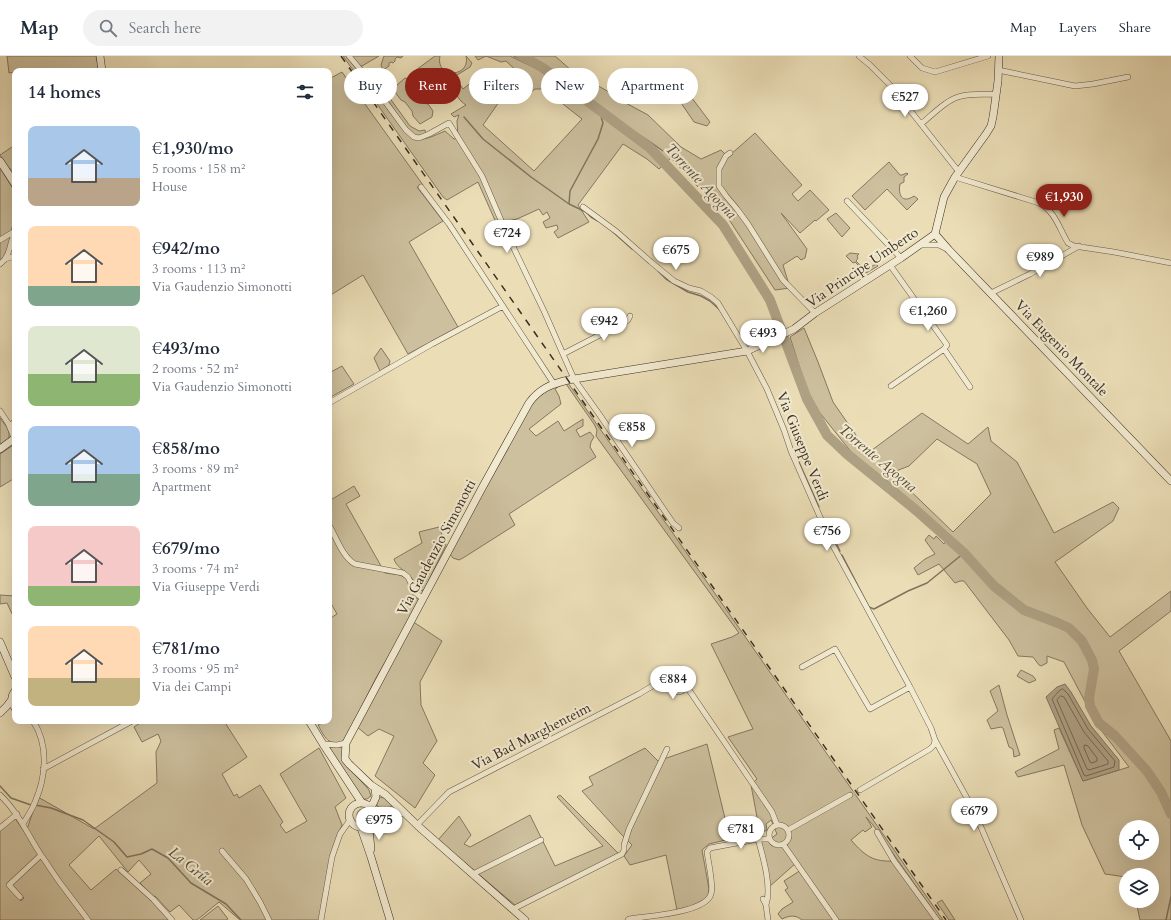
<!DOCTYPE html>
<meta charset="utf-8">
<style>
:root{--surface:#fff;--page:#f2f2f3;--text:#1f2937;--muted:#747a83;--line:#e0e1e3;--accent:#8f2418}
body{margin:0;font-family:Cardo,serif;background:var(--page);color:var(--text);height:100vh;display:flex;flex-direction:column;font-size:15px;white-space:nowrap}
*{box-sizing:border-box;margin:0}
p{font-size:13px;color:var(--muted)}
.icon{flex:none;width:22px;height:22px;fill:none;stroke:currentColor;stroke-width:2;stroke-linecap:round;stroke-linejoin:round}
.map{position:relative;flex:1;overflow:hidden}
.panel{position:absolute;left:12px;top:12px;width:320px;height:656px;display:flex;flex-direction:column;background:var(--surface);border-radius:8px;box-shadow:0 4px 16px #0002}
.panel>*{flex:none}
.hud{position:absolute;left:344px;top:12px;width:380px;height:36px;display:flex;gap:8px}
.tools{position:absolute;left:1119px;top:764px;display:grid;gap:8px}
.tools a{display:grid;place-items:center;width:40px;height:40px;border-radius:50%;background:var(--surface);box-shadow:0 4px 16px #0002;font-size:20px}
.price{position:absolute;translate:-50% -34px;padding:0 9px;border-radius:14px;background:#fff;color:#222;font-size:13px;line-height:26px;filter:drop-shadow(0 1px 2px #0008)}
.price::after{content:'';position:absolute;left:50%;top:24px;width:12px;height:9px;margin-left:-6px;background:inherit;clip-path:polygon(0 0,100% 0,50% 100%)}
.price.active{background:var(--accent);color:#fff}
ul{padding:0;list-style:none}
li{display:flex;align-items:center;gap:12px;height:100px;padding:0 16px}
li span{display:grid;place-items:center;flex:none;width:112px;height:80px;border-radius:8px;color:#555}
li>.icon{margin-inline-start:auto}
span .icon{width:48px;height:48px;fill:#fffc;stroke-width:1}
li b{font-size:17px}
h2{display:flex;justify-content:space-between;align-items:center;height:48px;padding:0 16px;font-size:17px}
.chip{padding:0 14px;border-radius:18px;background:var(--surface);box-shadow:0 4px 16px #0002;font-size:14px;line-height:36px}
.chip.active{background:var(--accent);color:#fff}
header{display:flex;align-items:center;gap:24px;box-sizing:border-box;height:56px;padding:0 20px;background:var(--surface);border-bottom:1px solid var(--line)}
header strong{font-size:19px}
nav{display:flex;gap:22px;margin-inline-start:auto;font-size:14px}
.search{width:280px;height:36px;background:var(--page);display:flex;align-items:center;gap:10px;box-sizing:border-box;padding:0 14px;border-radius:22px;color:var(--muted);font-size:15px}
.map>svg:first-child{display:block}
</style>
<header>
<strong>Map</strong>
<div class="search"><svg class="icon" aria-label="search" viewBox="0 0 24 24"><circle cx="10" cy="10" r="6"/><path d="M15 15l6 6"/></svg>Search here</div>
<nav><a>Map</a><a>Layers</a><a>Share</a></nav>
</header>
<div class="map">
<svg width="1171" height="864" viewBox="0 0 1171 864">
<rect width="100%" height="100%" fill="#ebdeb7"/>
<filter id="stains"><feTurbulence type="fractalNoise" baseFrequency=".005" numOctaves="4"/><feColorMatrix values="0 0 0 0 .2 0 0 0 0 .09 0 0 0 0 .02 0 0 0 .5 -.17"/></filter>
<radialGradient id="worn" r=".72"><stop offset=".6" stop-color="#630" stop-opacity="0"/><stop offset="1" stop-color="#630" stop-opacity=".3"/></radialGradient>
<path fill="#cdc09e" stroke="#847861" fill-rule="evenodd" d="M7,0H96L99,15H21L9,17Z
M343,0H347C354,9 362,17 369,26C376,36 404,79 413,82C424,86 435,79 445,75L454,83L458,82L457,65L459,59L454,61L451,58L466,49C459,45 453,35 453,27L457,24L463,33L477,22L479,25L473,30L478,39C484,35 500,20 505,18C510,17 517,20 522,20L506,5L501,6L486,0L478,4L475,0H510L545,17L663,95L655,89L546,16L513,0H555L572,15L616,40L626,19L637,29L624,46L648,59L681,91L701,103L721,94L726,99H730L755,77L802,129L792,138L798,145L810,134L829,154L816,165L815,164L800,177L781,157L807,193L805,202L801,204L797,200L783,209L790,232L775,234L730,165L671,102L659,113L647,103L623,88L578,149L589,166L558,182L554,176L558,173L557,169L546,172L543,166L550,162L547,156L543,159L539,153L517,163L508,165L498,171L478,126L447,144L443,141ZM535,33H544L582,63L534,115L483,69L499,46L509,41L519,46Z
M351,0H379L362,10L357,9Z
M384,0H403L401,2L397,1L395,3V5L393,7L391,6L389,7V10L383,14L381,9Z
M435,0H440C435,23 471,22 466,0L472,7L470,11L449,24L448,30L454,41L447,46L430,23L431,22L430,20L422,26L425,31L419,28L413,19L416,14Z
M670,13L710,66L707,70L694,66L677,41L662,23Z
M342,16L423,129L417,131L443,165L409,186L458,271L408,298L363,219L329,240V23Z
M368,18L380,20L390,33L389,41L410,70L419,75L425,74L426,78L419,80L415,79L407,73L381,34Z
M405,22L412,24L417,31L415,39L420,46L428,48L433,55L432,61L420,68L413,60L412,55L405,46L401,44L395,36L397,29Z
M15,89V117L8,111L0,99Z
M889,106L900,119H902L907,117L908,118L904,121V126L900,128C898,139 902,148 914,140L918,143L907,154L887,133L865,154L852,140Z
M0,112L15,136V171H12C11,181 8,199 0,205Z
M836,157L850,172L842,181L827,163Z
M850,197L859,198L857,200L858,202L856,205L865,214L876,208L878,210L866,217L855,206L853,207L846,200Z
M804,272L818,306L833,346L858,382L872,394L922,357L968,388L988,371L991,385L1017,406L1054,477L1113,446L1119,452L1113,465L1055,506L1087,552L1110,581L1171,535V555L1119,595L1171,685V864H1140L1136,845H1152V819H1126V821L1105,818L1082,769L1064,709L1018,721L1015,716L1059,693L1054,674L1059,672L1083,725L1129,711L1098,670L1064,606L1047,600V607L1041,610L1039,609L1033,601L1018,600L1009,584L964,525H960L955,527L939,508L918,519L914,512L925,503L935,498L925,484L929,479L934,483L936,480L944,488L950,480L894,430L852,397L820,357L807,334L790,281ZM937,383L977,408L991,438L953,476L895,420L896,415L909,410ZM1126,771H1152V797H1126Z
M381,292L390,305L389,309L380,315L374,302Z
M342,310L354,328L329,342V317Z
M568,327L943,864H940L873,769L866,761L872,771L865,776L863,774L851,784C865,800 873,806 894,805L937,864H802C796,859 790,859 782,863L778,858L782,853L793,846L785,834L788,832L784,825L801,814L796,807L769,831L758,783H770L777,778L771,764L766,768L767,774L760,777L751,729L757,723L728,681L753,673L711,588L732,581L739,577L596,380L597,374L594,368L566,328Z
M561,329L555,333L559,340L561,348L529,373L536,380L558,365L564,375L583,363V370L576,374L580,381L590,376L594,381L591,386L590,391L596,401L509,458L515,469L463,502L459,504L453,502L448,496L539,335Z
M0,362C5,369 12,375 8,384L0,389Z
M15,388V422L0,431V398Z
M354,430L360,440L346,448L385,517L400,519L407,523L413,539L420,545L376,622L344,685C329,692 324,680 318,669L326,665H329V563L337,558L329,544V445Z
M439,471L446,489L425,532L422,535L418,533C415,527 412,521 407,517C402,513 396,510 394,503L422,487L419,476Z
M0,539L15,540V564L7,547L0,548Z
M412,565L442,585L420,626L421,649L437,685L423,707L435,719L415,752L375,720L394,680L379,673L368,680L356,670Z
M1021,614L1033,620L1036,624L1029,627L1017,620Z
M999,629L1007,659L1020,699L1014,701L1013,693L1009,691L1003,672L1001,671L991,673L987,664L998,655L990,635Z
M143,665H224L247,701L222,718L234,740L237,738L239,742L260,729L283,766L280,769L286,777L307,765L280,718L319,692L346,742L335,751L342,769L335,787L320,864H270L245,823L269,864H240L219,846L197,864H193L179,849L170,856L155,840L153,841L140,827L151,818L139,804L128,816L99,780L69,809L91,834L116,813L140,833L169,864H89L64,831L26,776L38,741L94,773L157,727L156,696L161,685L158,678L142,686L134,671Z
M707,688L730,783L709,788L702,794L709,833L708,840C699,848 688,851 677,854L666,799L630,809L624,800L632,789L621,778L582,735L593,729L589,721L645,692L658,705Z
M328,691H343L346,708L369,734L371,740L367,743H364L359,740Z
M560,739L619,798L515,849L438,784L459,760L471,779L464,788L470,791L530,759L555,810L603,790L557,741Z
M380,741L384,742L392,749L391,751L381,752L377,750L376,745Z
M357 759a6 6 0 1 1 12 0a6 6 0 1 1-12 0Z
M14,761L40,798L6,829L21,845L24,842L12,828L41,802L85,864H0V773Z
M942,844L955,864H949L937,847Z
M218,850L228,863L226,864H200Z"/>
<path fill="#afa285" stroke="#80745e" d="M1065,628L1071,636L1091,670L1119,704V714L1083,725L1046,641L1057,631Z"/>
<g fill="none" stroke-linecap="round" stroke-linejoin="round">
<path stroke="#746854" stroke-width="1" d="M1063,633L1068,638L1088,673L1115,705L1114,711L1086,720L1084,719L1052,643L1059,635Z
M1061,640L1064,641L1084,676L1108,705V708L1089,714L1087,713L1057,644Z
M1085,689L1088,690L1097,702V705L1092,707L1090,706L1084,692Z"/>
<path stroke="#80745e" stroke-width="1.5" d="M464,61L483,83L531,121L569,148L586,156L591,161L598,165
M569,148L570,135L598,83L603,67L599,54
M613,176L632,193
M658,215L666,223L688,236L701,240L710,245L720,254
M798,404L819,451
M830,472L834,482
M837,489L840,495
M842,499L869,551L874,553L908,535L927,527L964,497
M0,730L11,742L31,749
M35,749L51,752L83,764L114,786L127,801L141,798L152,793L168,802L191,827L226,848L241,864
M1166,864L1171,841"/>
<path stroke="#afa285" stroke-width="10" d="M522,0L543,12L650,92L723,169L770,244L807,343L827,379L847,398L917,455L964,497L994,530L1024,554L1058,567L1069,572L1082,585L1092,604L1094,613L1089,642L1090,650L1099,667L1115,680L1147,715L1161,736L1171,758"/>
<path stroke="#c8bb9a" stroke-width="5" stroke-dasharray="5 2.5" stroke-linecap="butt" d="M850,739L860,734"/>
<defs>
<path id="street" d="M349,0L370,25L406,74L414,81L419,82L429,78L449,67L482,120L506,176L544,255L574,323L599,358L673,467L679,472
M859,0L870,9L890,29L959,116
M910,0L922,12L935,16L988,0
M998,14L1075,30L1093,28L1128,21
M921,68C932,59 948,42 962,40C973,37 985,39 996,38
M730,97L726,100L719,113V130L726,140L737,153L748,168L783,224L815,257
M955,121L1039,147C1055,155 1059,172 1068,187L1074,190L1114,196L1171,207
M421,131L449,168L554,328
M847,145L901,202
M583,151L617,176L651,206L674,225L689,232L701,235L711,241L718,247L747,295L767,333L784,374L791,395L831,486L910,631L931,672L935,684L974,755L1021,864
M0,184L15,175
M920,189H939L947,193
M5,203L15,200
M0,208C11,200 9,187 15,177
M890,209L947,289L944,293L891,330
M991,237L1030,218L1079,190
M944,293L970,331
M563,298L623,267L628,264L630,260
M329,347L432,288L503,250
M0,355L8,367L13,379
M13,375L12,368L15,365
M329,469C336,481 343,502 355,508L403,517L408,521L415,536L423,543
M802,611L835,593L870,653L910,631
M666 625a11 11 0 1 1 22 0a11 11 0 1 1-22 0Z
M686,631L689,634L772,756L777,769
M323,688L337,689L346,687
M43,713L132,665
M860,734L930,693L934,689L935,684
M0,739C18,756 28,779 41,799C49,810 56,822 64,832C72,843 80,853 88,864
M23,768C27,761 32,754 35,746C46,721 49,689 33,665
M417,769L449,736L639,638L654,629L666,627
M769 779a10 10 0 1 1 20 0a10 10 0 1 1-20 0Z
M0,772L17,758
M788,774L850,739
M877,776L894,805L937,864
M758,783C763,801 772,831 766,849
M783,788L836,864
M222,795L246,823L260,846L269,864
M121,814L153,843L172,864
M473,818L541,784
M20,841L9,829L41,799
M763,843L766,849L768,864
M513,853L622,798L624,794V789L629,773L667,693
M321,864L332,801L340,778L350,764
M628,864L629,863C646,860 706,857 711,838C714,830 708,805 707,796L710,792L758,783H770"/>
<path id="secondary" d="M100,0L102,15
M0,105L15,128
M935,178L949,194L1171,425
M0,393L15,382
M0,586L15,621
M15,635C11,640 11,646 15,652
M0,657L7,650L12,643
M309,665L323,688L362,747
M349 759a12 12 0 1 1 24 0a12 12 0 1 1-24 0Z
M371,752L376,741L375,732
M372,765C383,758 391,755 404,757
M361,772L371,801L390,864
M371,793L369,773L371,768
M525,864L418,770L386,739L371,729L349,708L345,703L346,687L482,432L529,347C539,333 551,328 568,324L747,295L794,273L815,257L901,202L935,178L944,141L955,121L986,78L991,70L993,61L998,25L999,0"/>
</defs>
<use href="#street" stroke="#665b49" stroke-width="6"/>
<use href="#secondary" stroke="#3a2f24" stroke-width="8"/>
<use href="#street" stroke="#f2ead0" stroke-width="5"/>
<use href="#secondary" stroke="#f2ead0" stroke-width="7"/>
<path stroke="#3a2f24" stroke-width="1.5" stroke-dasharray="7 7" stroke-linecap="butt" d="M341,0L946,864"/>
</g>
<g text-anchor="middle" stroke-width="4" stroke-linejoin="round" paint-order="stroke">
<g font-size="14" fill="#3a2f24" stroke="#f2ead0">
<text transform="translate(862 211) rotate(-34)" y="5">Via Principe Umberto</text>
<text transform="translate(1062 292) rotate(46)" y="5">Via Eugenio Montale</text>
<text transform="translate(803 390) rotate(68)" y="5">Via Giuseppe Verdi</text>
<text transform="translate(436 491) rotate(-62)" y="5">Via Gaudenzio Simonotti</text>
<text transform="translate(531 680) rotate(-27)" y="5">Via Bad Marghenteim</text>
</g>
<g font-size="15" font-style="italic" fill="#574c3c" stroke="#f2ead0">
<text transform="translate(701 125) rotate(47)" y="5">Torrente Agogna</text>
<text transform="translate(878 402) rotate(40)" y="5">Torrente Agogna</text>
<text transform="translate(191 810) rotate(39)" y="5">La Grűa</text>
</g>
</g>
<rect width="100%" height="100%" filter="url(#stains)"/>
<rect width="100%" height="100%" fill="url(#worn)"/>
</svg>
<div class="tools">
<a><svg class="icon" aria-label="locate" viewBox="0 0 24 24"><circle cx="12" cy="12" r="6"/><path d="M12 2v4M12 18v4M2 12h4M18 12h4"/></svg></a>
<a><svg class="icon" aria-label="layers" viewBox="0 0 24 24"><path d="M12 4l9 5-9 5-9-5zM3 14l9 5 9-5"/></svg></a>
</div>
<b class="price" style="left:905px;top:62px">€527</b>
<b class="price active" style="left:1064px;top:162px">€1,930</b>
<b class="price" style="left:507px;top:198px">€724</b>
<b class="price" style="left:676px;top:215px">€675</b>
<b class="price" style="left:1040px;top:222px">€989</b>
<b class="price" style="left:928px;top:276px">€1,260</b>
<b class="price" style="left:604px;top:286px">€942</b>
<b class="price" style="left:763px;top:298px">€493</b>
<b class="price" style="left:632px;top:392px">€858</b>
<b class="price" style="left:827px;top:496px">€756</b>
<b class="price" style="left:673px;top:644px">€884</b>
<b class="price" style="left:974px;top:776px">€679</b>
<b class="price" style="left:379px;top:785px">€975</b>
<b class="price" style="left:741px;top:794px">€781</b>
<div class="hud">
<a class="chip">Buy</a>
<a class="chip active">Rent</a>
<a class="chip">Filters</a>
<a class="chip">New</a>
<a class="chip">Apartment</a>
</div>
<section class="panel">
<h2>14 homes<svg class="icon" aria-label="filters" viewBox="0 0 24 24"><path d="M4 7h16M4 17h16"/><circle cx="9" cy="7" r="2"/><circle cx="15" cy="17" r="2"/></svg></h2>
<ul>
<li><span style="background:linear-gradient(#a9c7e8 65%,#b9a48a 0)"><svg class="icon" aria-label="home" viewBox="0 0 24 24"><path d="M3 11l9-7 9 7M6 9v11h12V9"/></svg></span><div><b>€1,930/mo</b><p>5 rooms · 158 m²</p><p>House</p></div></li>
<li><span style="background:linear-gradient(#ffd9b3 75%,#7fa58c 0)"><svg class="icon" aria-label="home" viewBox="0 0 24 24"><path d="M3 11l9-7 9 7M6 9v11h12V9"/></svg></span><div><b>€942/mo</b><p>3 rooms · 113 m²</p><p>Via Gaudenzio Simonotti</p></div></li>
<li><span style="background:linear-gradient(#dfe7d0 60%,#8fb573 0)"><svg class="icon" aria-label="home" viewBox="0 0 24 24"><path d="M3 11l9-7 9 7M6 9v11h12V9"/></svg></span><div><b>€493/mo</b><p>2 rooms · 52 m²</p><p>Via Gaudenzio Simonotti</p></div></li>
<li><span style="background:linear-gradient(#a9c7e8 60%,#7fa58c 0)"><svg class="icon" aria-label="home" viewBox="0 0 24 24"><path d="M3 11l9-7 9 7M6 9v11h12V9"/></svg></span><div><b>€858/mo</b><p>3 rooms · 89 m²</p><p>Apartment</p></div></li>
<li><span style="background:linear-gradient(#f6c9c9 75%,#8fb573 0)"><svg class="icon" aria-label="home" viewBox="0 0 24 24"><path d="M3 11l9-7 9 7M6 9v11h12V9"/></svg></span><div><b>€679/mo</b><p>3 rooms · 74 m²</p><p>Via Giuseppe Verdi</p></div></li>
<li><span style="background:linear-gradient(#ffd9b3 65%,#c2b280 0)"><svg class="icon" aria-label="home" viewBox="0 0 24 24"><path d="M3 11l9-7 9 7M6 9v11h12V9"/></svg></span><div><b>€781/mo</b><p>3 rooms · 95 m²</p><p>Via dei Campi</p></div></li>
</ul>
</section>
</div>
